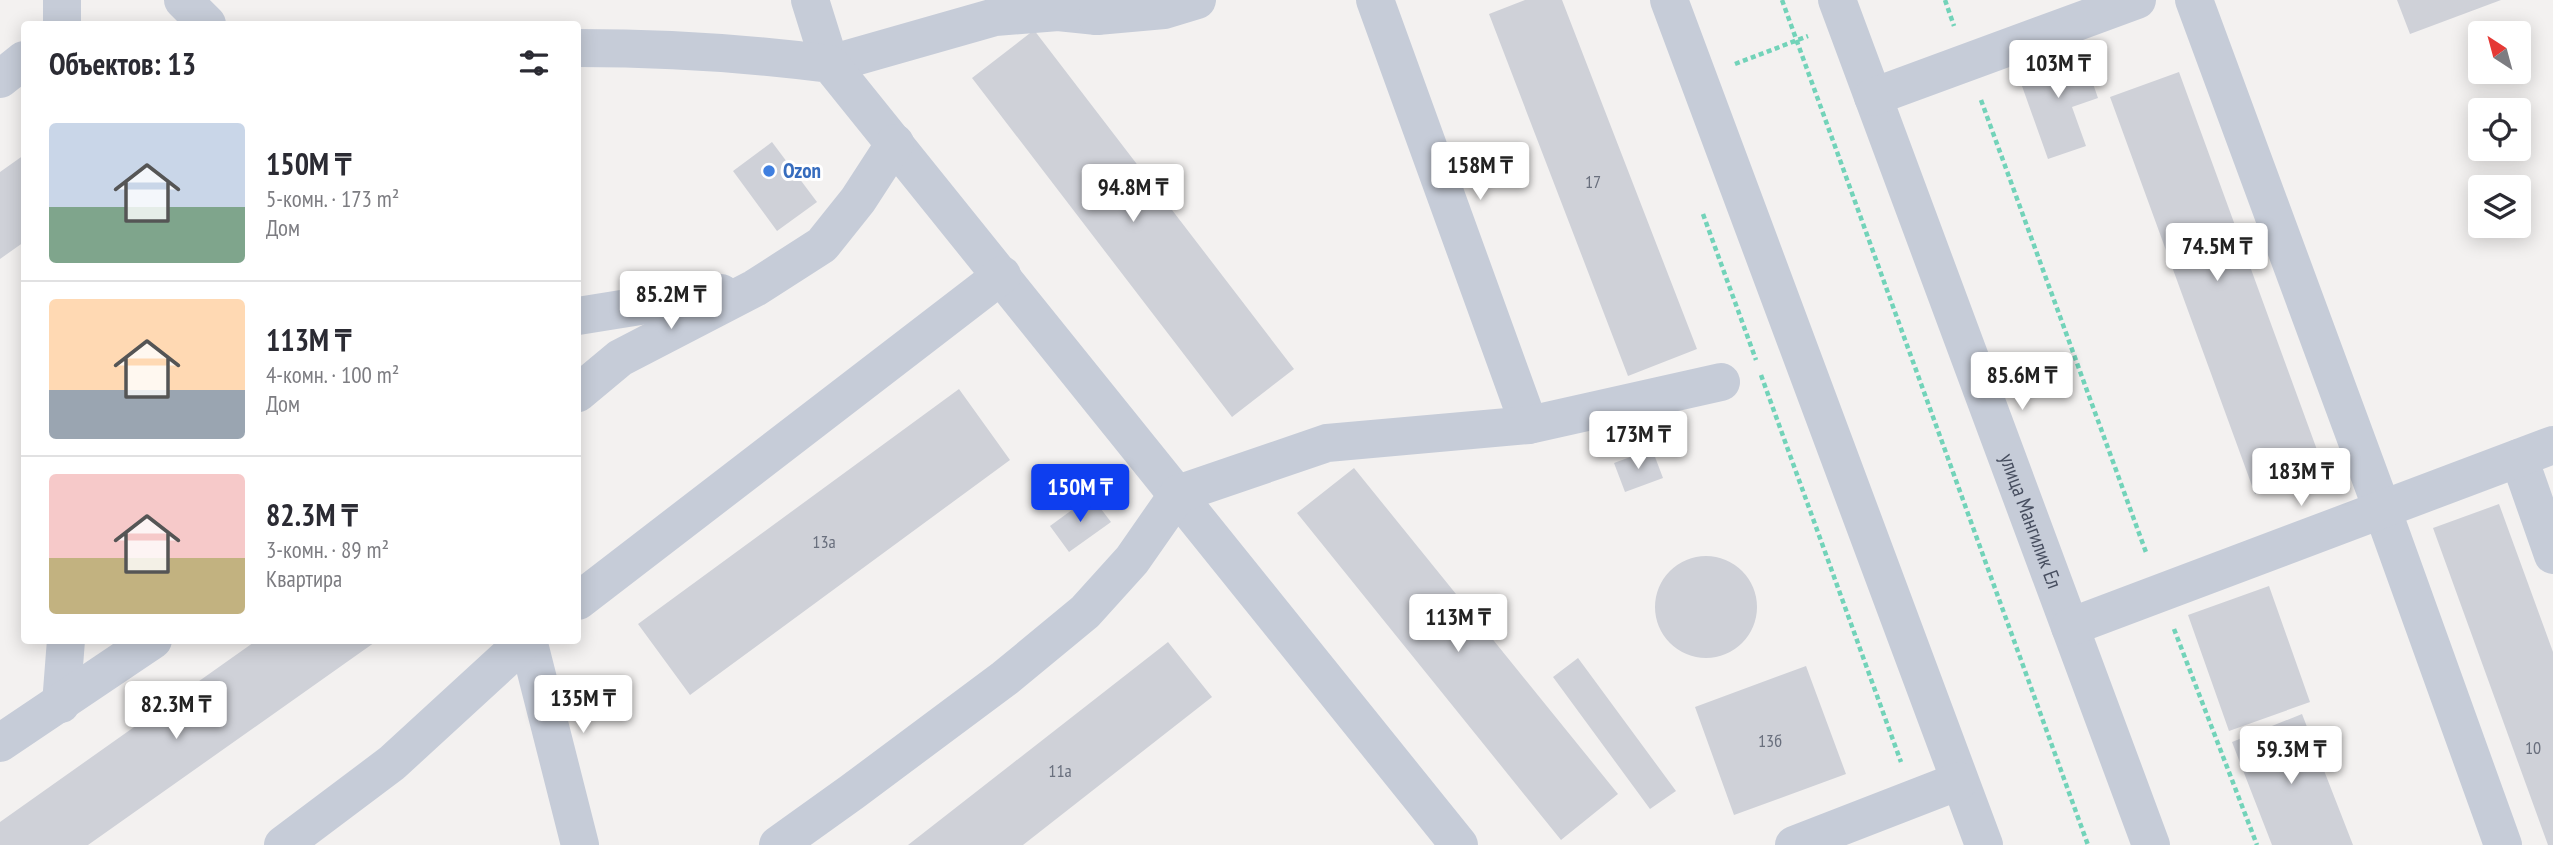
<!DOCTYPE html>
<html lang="ru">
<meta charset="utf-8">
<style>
:root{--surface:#fff;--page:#f2f2f3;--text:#2b2b33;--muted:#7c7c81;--line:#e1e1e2;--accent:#0e3eef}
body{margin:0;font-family:"PT Sans Narrow",sans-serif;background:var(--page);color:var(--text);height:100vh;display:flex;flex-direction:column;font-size:26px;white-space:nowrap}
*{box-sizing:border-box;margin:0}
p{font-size:23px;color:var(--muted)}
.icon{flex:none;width:38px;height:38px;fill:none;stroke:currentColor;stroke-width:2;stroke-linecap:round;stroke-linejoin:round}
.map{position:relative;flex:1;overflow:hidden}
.panel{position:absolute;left:21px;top:21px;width:560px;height:623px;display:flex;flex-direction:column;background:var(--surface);border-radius:7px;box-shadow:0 4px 18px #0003}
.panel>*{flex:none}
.needle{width:46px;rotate:324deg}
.buttons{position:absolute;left:2468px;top:21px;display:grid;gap:14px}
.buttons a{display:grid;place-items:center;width:63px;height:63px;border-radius:7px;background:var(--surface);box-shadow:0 4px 18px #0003;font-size:35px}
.price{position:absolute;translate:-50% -60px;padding:0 16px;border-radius:7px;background:#fff;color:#222;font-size:23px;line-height:46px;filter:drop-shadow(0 2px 4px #0008)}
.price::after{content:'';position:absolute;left:50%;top:42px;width:21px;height:16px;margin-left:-10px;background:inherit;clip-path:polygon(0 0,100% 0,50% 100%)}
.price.current{background:var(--accent);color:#fff}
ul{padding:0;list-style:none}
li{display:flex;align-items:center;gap:21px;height:175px;padding:0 28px}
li+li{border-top:2px solid var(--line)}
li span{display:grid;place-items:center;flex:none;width:196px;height:140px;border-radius:7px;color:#555}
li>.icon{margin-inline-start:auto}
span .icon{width:84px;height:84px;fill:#fffc;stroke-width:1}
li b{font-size:30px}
h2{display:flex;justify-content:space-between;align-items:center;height:84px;padding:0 28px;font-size:30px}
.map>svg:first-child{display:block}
</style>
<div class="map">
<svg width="2553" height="845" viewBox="0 0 2553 845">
<rect width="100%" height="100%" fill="#f3f1f0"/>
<path fill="#cfd1d8" d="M1525,0H1562L1697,349L1628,376L1489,14Z
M2397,0H2501L2410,34Z
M1034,30L1294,369L1232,417L972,78Z
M2081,49L2098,98L2072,107L2086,146L2048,159L2017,72Z
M2179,72L2324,469L2255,494L2110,97Z
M772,142L817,202L777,231L733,171Z
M24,155V242L0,259V172Z
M959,389L1010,460L690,695L638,624Z
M1652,449L1663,478L1625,492L1614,463Z
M1354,468L1618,794L1561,840L1297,513Z
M1091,496L1111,522L1069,552L1050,526Z
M2499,504L2553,652V845H2548L2433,528Z
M1655 607a51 51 0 1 1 102 0a51 51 0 1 1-102 0Z
M2269,586L2310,702L2229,731L2188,615Z
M257,640H378L88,845H0V822Z
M1168,642L1212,697L1023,845H908Z
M1578,658L1676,791L1650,809L1553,677Z
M1806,666L1846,774L1734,815L1695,707Z
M2302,714L2353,845H2272L2232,742Z"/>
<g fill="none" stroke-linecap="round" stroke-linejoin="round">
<path stroke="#72d3b9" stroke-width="4.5" stroke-dasharray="5 3.5" stroke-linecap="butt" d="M1782,0L2088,845
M1945,0L1954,26
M1735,64L1808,36
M1981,100L2147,555
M1703,214L1756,360
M1761,375L1901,762
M2174,629L2257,845"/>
<g stroke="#c6ccd8" stroke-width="38">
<path d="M183,0L207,24"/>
<path d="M810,0L830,64L995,17L1058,12L1097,16L1091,0"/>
<path d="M1375,0L1529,425"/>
<path d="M1669,0L1984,845"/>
<path id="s1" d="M1837,0L2151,845"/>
<path d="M2194,0L2382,509L2503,845"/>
<path d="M1097,16L1164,10L1197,0"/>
<path d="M62,24V0"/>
<path d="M578,48C663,48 746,53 830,64L1459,845"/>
<path d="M0,79L24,60"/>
<path d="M1873,97L2137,0"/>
<path d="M578,316L721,293"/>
<path d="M578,393L620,358L755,288L822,245L858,200L895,143"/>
<path d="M2519,458L2553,555"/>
<path d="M578,601L1002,275"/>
<path d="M2070,627L2553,445"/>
<path d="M528,640L580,845"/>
<path d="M61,704L66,640"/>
<path d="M0,743L153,640"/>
<path d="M283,845L392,763L526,640"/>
<path d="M778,845L852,792L1005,678L1085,612L1132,560L1178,494L1327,443L1529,425L1721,382"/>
<path d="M1794,845L1959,781"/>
</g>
</g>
<circle fill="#3f7fe0" stroke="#fff" stroke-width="2.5" cx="769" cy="171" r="7"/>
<g text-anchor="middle" stroke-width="6" stroke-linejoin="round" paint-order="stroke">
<g font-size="18" fill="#696f7d">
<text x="1593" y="188">17</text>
<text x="824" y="548">13а</text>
<text x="1770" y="747">13б</text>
<text x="2533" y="754">10</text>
<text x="1060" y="777">11а</text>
</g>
<g font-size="21" font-weight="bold" fill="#366cbe" stroke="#fff" text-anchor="start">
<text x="783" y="178">Ozon</text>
</g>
<g font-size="21" fill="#474e5f" stroke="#fff">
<text dy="7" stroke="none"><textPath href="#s1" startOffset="556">улица Мангилик Ел</textPath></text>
</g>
</g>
</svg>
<div class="buttons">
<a><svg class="needle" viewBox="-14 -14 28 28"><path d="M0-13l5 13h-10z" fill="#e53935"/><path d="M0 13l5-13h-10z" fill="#7c7c81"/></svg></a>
<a><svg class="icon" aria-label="locate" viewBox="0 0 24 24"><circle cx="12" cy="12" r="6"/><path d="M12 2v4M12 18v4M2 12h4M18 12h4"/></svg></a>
<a><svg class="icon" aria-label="layers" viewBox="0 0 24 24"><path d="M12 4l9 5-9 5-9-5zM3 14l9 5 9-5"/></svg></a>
</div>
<b class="price" style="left:2058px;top:100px">103M ₸</b>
<b class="price" style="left:1480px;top:202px">158M ₸</b>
<b class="price" style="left:1133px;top:224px">94.8M ₸</b>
<b class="price" style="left:2217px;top:283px">74.5M ₸</b>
<b class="price" style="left:671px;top:331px">85.2M ₸</b>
<b class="price" style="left:2022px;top:412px">85.6M ₸</b>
<b class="price" style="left:1638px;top:471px">173M ₸</b>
<b class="price" style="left:2301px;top:508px">183M ₸</b>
<b class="price current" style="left:1080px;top:524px">150M ₸</b>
<b class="price" style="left:1458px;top:654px">113M ₸</b>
<b class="price" style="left:583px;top:735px">135M ₸</b>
<b class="price" style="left:176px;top:741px">82.3M ₸</b>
<b class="price" style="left:2291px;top:786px">59.3M ₸</b>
<section class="panel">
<h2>Объектов: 13<svg class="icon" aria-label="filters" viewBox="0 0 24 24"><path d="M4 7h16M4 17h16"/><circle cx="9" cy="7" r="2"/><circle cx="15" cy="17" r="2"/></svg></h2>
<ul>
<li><span style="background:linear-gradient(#c9d6e8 60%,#7fa58c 0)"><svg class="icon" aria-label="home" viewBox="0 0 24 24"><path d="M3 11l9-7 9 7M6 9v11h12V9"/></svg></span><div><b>150M ₸</b><p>5-комн. · 173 m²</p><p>Дом</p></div></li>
<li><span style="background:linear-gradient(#ffd9b3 65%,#9aa5b1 0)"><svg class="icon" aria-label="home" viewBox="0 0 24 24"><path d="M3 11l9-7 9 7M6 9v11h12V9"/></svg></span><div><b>113M ₸</b><p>4-комн. · 100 m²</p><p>Дом</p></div></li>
<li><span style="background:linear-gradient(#f6c9c9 60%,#c2b280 0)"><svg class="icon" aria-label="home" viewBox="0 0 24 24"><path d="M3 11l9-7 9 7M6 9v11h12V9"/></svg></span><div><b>82.3M ₸</b><p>3-комн. · 89 m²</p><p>Квартира</p></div></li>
</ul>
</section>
</div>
